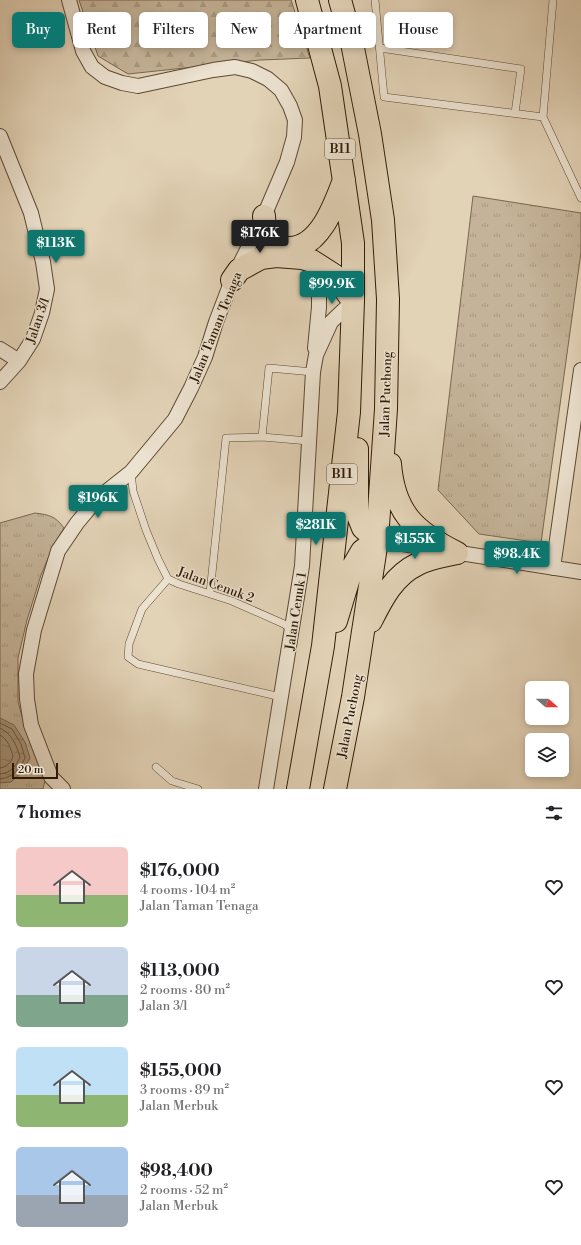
<!DOCTYPE html>
<meta charset="utf-8">
<style>
:root{--surface:#fff;--page:#f2f2f2;--text:#202124;--muted:#757577;--accent:#0f766e}
body{margin:0;font-family:"Libre Bodoni",serif;background:var(--page);color:var(--text);height:100vh;display:flex;flex-direction:column;font-size:15px;white-space:nowrap}
*{box-sizing:border-box;margin:0}
p{font-size:13px;color:var(--muted)}
.icon{flex:none;width:22px;height:22px;fill:none;stroke:currentColor;stroke-width:2;stroke-linecap:round;stroke-linejoin:round}
.map{position:relative;height:789px;overflow:hidden}
.side{display:flex;flex-direction:column;background:var(--surface);flex:1}
.side>*{flex:none}
.guide{position:absolute;left:12px;top:12px;width:557px;height:36px;display:flex;gap:8px}
.needle{width:26px;rotate:110deg}
.buttons{position:absolute;left:525px;top:681px;display:grid;gap:8px}
.buttons a{display:grid;place-items:center;width:44px;height:44px;border-radius:6px;background:var(--surface);box-shadow:0 2px 6px #0003;font-size:20px}
.scale{position:absolute;left:12px;bottom:10px;width:46px;box-sizing:border-box;padding-left:4px;border:2px solid #311b07;border-top:0;font-size:11px;line-height:14px;white-space:nowrap;color:#311b07;-webkit-text-stroke:3px #ece2d0;paint-order:stroke}
.price{position:absolute;translate:-50% -34px;padding:0 9px;border-radius:4px;background:var(--accent);color:#fff;font-size:13px;line-height:26px;filter:drop-shadow(0 1px 2px #0008)}
.price::after{content:'';position:absolute;left:50%;top:24px;width:12px;height:9px;margin-left:-6px;background:inherit;clip-path:polygon(0 0,100% 0,50% 100%)}
.price.on{background:#222;color:#fff}
ul{padding:0;list-style:none}
li{display:flex;align-items:center;gap:12px;height:100px;padding:0 16px}
li span{display:grid;place-items:center;flex:none;width:112px;height:80px;border-radius:6px;color:#555}
li>.icon{margin-inline-start:auto}
span .icon{width:48px;height:48px;fill:#fffc;stroke-width:1}
li b{font-size:17px}
h2{display:flex;justify-content:space-between;align-items:center;height:48px;padding:0 16px;font-size:17px}
.pill{padding:0 14px;border-radius:6px;background:var(--surface);box-shadow:0 2px 6px #0003;font-size:14px;line-height:36px}
.pill.on{background:var(--accent);color:#fff}
.map>svg:first-child{display:block}
</style>
<div class="map">
<svg width="581" height="789" viewBox="0 0 581 789">
<defs>
<pattern id="grass-tufts" width="24" height="20" patternUnits="userSpaceOnUse"><rect width="24" height="20" fill="#c4b398"/><path d="M3 7l-1-3M5 7V3M7 7l1-3M15 17l-1-3M17 17v-4M19 17l1-3" fill="none" stroke="#a99982"/></pattern>
<pattern id="forest-firs" width="22" height="20" patternUnits="userSpaceOnUse"><rect width="22" height="20" fill="#c4b398"/><path d="M5 1l3.5 6h-7zM16 11l3.5 6h-7z" fill="#a99982"/></pattern>
<pattern id="water-ripples" width="26" height="14" patternUnits="userSpaceOnUse"><rect width="26" height="14" fill="#a6947a"/><path d="M2 4q2-2 4 0t4 0M15 11q2-2 4 0t4 0" fill="none" stroke="#887862"/></pattern>
</defs>
<rect width="100%" height="100%" fill="#e2d2b6"/>
<filter id="stains"><feTurbulence type="fractalNoise" baseFrequency=".005" numOctaves="4"/><feColorMatrix values="0 0 0 0 .2 0 0 0 0 .09 0 0 0 0 .02 0 0 0 .5 -.17"/></filter>
<radialGradient id="worn" r=".72"><stop offset=".6" stop-color="#630" stop-opacity="0"/><stop offset="1" stop-color="#630" stop-opacity=".3"/></radialGradient>
<path fill="url(#grass-tufts)" stroke="#7a6750" d="M473,196L581,213V252L541,543L479,534L438,490Z
M35,513C50,515 55,516 64,528L54,544L41,575L27,620L18,658V702L28,737L45,780L43,789H0V523Z"/>
<path fill="url(#forest-firs)" stroke="#7a6750" d="M79,0H291L310,58L260,60L128,74L98,56Z"/>
<path fill="url(#water-ripples)" stroke="#77644c" d="M0,718L14,725L25,742L30,758L22,772L11,782L0,783Z"/>
<g fill="none" stroke-linecap="round" stroke-linejoin="round">
<path stroke="#6c5840" stroke-width="1" d="M0,723L12,729L21,744L25,758C19,770 14,777 0,779
M0,728C12,734 16,744 20,757C16,766 11,773 0,774
M0,735C8,739 11,749 13,756C11,763 7,767 0,768"/>
<defs>
<path id="lane" d="M375,0L384,97L543,117
M553,0L543,117L581,198
M380,48L521,69L515,113
M262,437L269,368L313,372
M131,472L133,491L146,530L158,559L168,579L179,584L232,601L284,624L292,630
M168,579L142,609L129,644L128,657L138,664L281,697
M210,593L226,438L262,437L309,441
M156,767L172,781L198,789"/>
<path id="street" d="M0,136L31,213L43,262L47,289L42,313L33,339L19,361L0,382
M312,261L319,288V307L315,348
M0,349L19,361
M377,540L581,572
M553,568L581,370
M63,789L51,777L31,725L27,699L26,674L34,630L58,551L77,523L97,499L131,472L175,419L191,388L205,357L216,322L232,280L264,216L287,162L294,137L295,120L290,106L281,90L268,79L252,71L235,67L213,70L138,86L122,83L105,77L92,67L83,51L69,0
M266,789L302,566L313,372L316,355L331,322L353,301"/>
<path id="primary" d="M264,216L265,231L269,241C272,243 276,246 280,247C282,248 286,248 289,248C320,248 335,204 344,180
M232,280L239,270L261,258L276,256L302,258L312,261L334,275L353,301
M357,449V513L363,528L377,540
M390,464C394,513 415,532 457,553
M336,621L352,568L362,551L377,540
M371,621C382,599 394,575 418,564C430,558 444,556 457,553
M298,789L323,646L349,412L353,301V243L330,86L307,0
M335,789L353,697L377,540L386,409L388,299L383,220L370,134L352,43L340,0"/>
</defs>
<use href="#lane" stroke="#5d4933" stroke-width="8"/>
<use href="#street" stroke="#5d4933" stroke-width="16"/>
<use href="#primary" stroke="#311b07" stroke-width="24"/>
<use href="#lane" stroke="#ece2d0" stroke-width="7"/>
<use href="#street" stroke="#ece2d0" stroke-width="14"/>
<use href="#primary" stroke="#e2d2b6" stroke-width="22"/>
</g>
<g text-anchor="middle" stroke-width="3" stroke-linejoin="round" paint-order="stroke">
<g fill="#ece2d0" stroke="#695743" stroke-width="1">
<rect x="325" y="139" width="30" height="20" rx="3"/>
<rect x="327" y="464" width="30" height="20" rx="3"/>
</g>
<g font-size="12" font-weight="bold" fill="#311b07">
<text x="340" y="153">B11</text>
<text x="342" y="478">B11</text>
</g>
<g font-size="13" fill="#311b07" stroke="#ece2d0">
<text transform="translate(37 320) rotate(-71)" y="5">Jalan 3/1</text>
<text transform="translate(215 327) rotate(-68)" y="5">Jalan Taman Tenaga</text>
<text transform="translate(385 394) rotate(-88)" y="5">Jalan Puchong</text>
<text transform="translate(216 584) rotate(20)" y="5">Jalan Cenuk 2</text>
<text transform="translate(295 611) rotate(-81)" y="5">Jalan Cenuk 1</text>
<text transform="translate(349 716) rotate(-79)" y="5">Jalan Puchong</text>
</g>
</g>
<rect width="100%" height="100%" filter="url(#stains)"/>
<rect width="100%" height="100%" fill="url(#worn)"/>
</svg>
<div class="buttons">
<a><svg class="needle" viewBox="-14 -14 28 28"><path d="M0-13l5 13h-10z" fill="#e53935"/><path d="M0 13l5-13h-10z" fill="#757577"/></svg></a>
<a><svg class="icon" aria-label="layers" viewBox="0 0 24 24"><path d="M12 4l9 5-9 5-9-5zM3 14l9 5 9-5"/></svg></a>
</div>
<div class="scale">20 m</div>
<b class="price on" style="left:260px;top:254px">$176K</b>
<b class="price" style="left:56px;top:264px">$113K</b>
<b class="price" style="left:332px;top:305px">$99.9K</b>
<b class="price" style="left:98px;top:519px">$196K</b>
<b class="price" style="left:316px;top:546px">$281K</b>
<b class="price" style="left:415px;top:560px">$155K</b>
<b class="price" style="left:517px;top:575px">$98.4K</b>
<div class="guide">
<a class="pill on">Buy</a>
<a class="pill">Rent</a>
<a class="pill">Filters</a>
<a class="pill">New</a>
<a class="pill">Apartment</a>
<a class="pill">House</a>
</div>
</div>
<section class="side">
<h2>7 homes<svg class="icon" aria-label="filters" viewBox="0 0 24 24"><path d="M4 7h16M4 17h16"/><circle cx="9" cy="7" r="2"/><circle cx="15" cy="17" r="2"/></svg></h2>
<ul>
<li><span style="background:linear-gradient(#f6c9c9 60%,#8fb573 0)"><svg class="icon" aria-label="home" viewBox="0 0 24 24"><path d="M3 11l9-7 9 7M6 9v11h12V9"/></svg></span><div><b>$176,000</b><p>4 rooms · 104 m²</p><p>Jalan Taman Tenaga</p></div><svg class="icon" aria-label="heart" viewBox="0 0 24 24"><path d="M12 20l-8-8c-3-5 5-10 8-4 3-6 11-1 8 4z"/></svg></li>
<li><span style="background:linear-gradient(#c9d6e8 60%,#7fa58c 0)"><svg class="icon" aria-label="home" viewBox="0 0 24 24"><path d="M3 11l9-7 9 7M6 9v11h12V9"/></svg></span><div><b>$113,000</b><p>2 rooms · 80 m²</p><p>Jalan 3/1</p></div><svg class="icon" aria-label="heart" viewBox="0 0 24 24"><path d="M12 20l-8-8c-3-5 5-10 8-4 3-6 11-1 8 4z"/></svg></li>
<li><span style="background:linear-gradient(#bfe0f5 60%,#8fb573 0)"><svg class="icon" aria-label="home" viewBox="0 0 24 24"><path d="M3 11l9-7 9 7M6 9v11h12V9"/></svg></span><div><b>$155,000</b><p>3 rooms · 89 m²</p><p>Jalan Merbuk</p></div><svg class="icon" aria-label="heart" viewBox="0 0 24 24"><path d="M12 20l-8-8c-3-5 5-10 8-4 3-6 11-1 8 4z"/></svg></li>
<li><span style="background:linear-gradient(#a9c7e8 60%,#9aa5b1 0)"><svg class="icon" aria-label="home" viewBox="0 0 24 24"><path d="M3 11l9-7 9 7M6 9v11h12V9"/></svg></span><div><b>$98,400</b><p>2 rooms · 52 m²</p><p>Jalan Merbuk</p></div><svg class="icon" aria-label="heart" viewBox="0 0 24 24"><path d="M12 20l-8-8c-3-5 5-10 8-4 3-6 11-1 8 4z"/></svg></li>
</ul>
</section>
